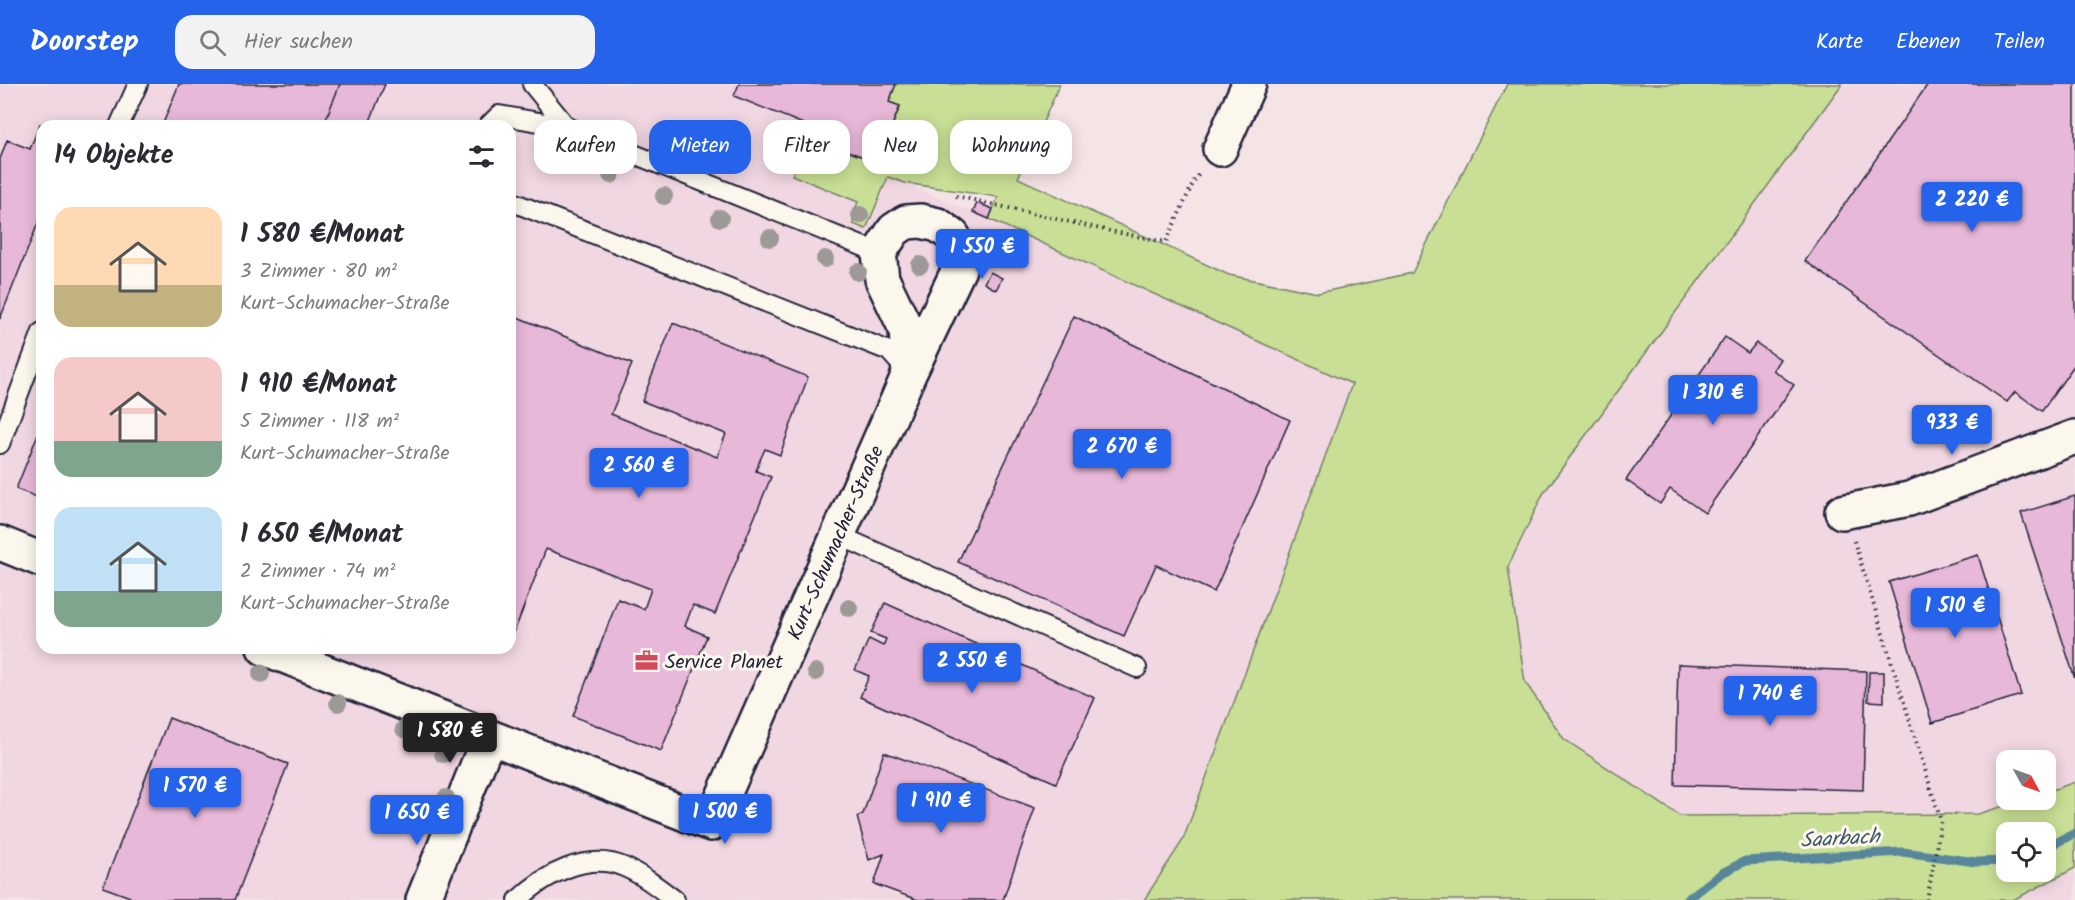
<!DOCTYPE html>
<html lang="de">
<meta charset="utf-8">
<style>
:root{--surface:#fff;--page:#f2f2f3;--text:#2b2b33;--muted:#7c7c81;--accent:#2563eb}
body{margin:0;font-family:Kalam,sans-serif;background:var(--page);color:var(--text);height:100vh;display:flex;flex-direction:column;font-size:22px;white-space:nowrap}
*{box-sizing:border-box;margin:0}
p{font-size:20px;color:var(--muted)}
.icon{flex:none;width:33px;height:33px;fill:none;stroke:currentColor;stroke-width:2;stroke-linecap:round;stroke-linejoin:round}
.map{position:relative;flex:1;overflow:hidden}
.drawer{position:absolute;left:36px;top:36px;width:480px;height:534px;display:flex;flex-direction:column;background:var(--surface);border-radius:18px;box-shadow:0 3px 15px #0003}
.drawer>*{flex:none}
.top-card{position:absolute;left:534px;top:36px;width:570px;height:54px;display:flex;gap:12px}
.needle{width:39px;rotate:130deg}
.buttons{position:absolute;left:1996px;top:666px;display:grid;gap:12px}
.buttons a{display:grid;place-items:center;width:60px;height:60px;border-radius:12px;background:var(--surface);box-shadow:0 3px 15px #0003;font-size:30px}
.price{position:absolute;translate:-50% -51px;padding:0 14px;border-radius:6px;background:var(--accent);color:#fff;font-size:20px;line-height:39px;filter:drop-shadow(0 2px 3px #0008)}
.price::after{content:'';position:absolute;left:50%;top:36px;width:18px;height:14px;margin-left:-9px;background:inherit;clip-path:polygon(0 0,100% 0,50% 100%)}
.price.on{background:#222;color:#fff}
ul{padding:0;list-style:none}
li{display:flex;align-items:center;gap:18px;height:150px;padding:0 18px}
li span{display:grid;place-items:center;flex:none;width:168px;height:120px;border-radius:18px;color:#555}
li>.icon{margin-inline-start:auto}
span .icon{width:72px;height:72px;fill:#fffc;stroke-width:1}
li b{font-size:26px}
h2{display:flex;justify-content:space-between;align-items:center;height:72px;padding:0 18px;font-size:26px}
.pill{padding:0 21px;border-radius:18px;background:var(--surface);box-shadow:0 3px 15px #0003;font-size:21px;line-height:54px}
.pill.on{background:var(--accent);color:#fff}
header{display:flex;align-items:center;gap:36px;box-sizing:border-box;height:84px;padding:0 30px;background:var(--accent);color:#fff}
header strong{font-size:28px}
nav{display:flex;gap:33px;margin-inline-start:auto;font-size:21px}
.search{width:420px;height:54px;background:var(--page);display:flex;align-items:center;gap:15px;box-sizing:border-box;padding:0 21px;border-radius:18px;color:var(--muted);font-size:22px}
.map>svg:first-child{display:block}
</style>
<header>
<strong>Doorstep</strong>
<div class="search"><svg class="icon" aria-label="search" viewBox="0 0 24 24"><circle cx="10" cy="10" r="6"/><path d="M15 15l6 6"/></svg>Hier suchen</div>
<nav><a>Karte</a><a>Ebenen</a><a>Teilen</a></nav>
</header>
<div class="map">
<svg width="2075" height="816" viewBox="0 0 2075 816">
<rect width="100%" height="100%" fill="#f5e4e6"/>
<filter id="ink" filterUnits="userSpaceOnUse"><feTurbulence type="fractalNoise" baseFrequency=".0167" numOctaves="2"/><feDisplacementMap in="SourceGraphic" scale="12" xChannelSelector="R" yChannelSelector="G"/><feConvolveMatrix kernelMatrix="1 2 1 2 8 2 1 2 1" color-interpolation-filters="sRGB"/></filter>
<g filter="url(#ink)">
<path fill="#f1d7e2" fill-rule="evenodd" d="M0,0H948L905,99L989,135L1352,300L1183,756L1143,816H0ZM42,42H510V564H42Z
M1842,0H2075V698L2046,708V676H2007V716H2023L1978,730L1680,732L1564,655L1525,598L1508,483L1543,410Z
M2075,784V816H2013Z"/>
<path fill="#c8df95" stroke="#758068" stroke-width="1.5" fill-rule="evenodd" d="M896,0H1060L1018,94L1229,191L1318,209L1412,189L1507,0H1842L1543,410L1508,483L1525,598L1564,655L1680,732L1978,730L2023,716H2046V708L2075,698V784L2013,816H1144L1183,756L1352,300L989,135L998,113L905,99L888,93L866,145L853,140V131L858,118L792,91L809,53L877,78L900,23L889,18ZM2007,748H2046V788H2007Z"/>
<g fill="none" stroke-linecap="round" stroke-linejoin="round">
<path stroke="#59879c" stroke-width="9" d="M2046,764L2075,749
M1686,816L1722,789L1745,777L1903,768L1976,778L2007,777"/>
</g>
<path fill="#e8b8d9" stroke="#22223b" stroke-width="1.5" d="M179,0H340L323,42H162Z
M340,0H385L368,42H323Z
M739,0H896L889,18L900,22L877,78L809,53L813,44L734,12Z
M1928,0H2075V280L2042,327L2015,308L2007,318L1805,177Z
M40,40L46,42H42V129L0,235V75L7,56L30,65Z
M977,119L993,125L989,135L973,128Z
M990,188L1002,194L996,206L984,199Z
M510,230L632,280L611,330L717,373L726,350L642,317L673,239L808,293L780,371L765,365L760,376L756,387L771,393L715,530L693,521L685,542L707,552L661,667L573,632L618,515L644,525L651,505L546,465L513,551L510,550Z
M1074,232L1290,336L1214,508L1156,481L1124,552L958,478Z
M1725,253L1748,269L1756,259L1780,275L1773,286L1794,301L1705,429L1670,405L1660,420L1626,396Z
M42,340V415L16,405Z
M2075,412V595L2021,429Z
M1978,471L2021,611L1932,639L1889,498Z
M885,519L1095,614L1056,699L860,613L869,592L855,586L869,555L883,562L886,555L871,549Z
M1678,580L1866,587L1863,706L1675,701Z
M1869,588H1884V618L1868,617Z
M169,634L288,680L235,816H129L130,813L103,803Z
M884,668L1035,724L1003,816H918L874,800L884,770L869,776L857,733L863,730Z"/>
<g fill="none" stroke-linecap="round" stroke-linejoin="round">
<defs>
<path id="lane" d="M532,0L567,43
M119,42L138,0
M488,42L499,31L567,43L879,169
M510,117L889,267L906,286
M0,360L42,248
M838,451L1137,584
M518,816C544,791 587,767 624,783C643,791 659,804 675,816"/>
<g id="street">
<path d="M1220,65L1249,0"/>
<path d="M1842,428L1909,415L2075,353"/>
<path d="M0,459L42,476"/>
<path id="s1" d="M264,564L711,740L909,290L959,185V165L953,152L938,141L921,137L906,138L894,146L879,169L882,195L906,245L909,290"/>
<path d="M423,816L489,653"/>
</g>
</defs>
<use href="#lane" stroke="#22223b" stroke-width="22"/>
<use href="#street" stroke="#22223b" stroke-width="38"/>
<path stroke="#22223b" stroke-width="4" stroke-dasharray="1.5 4.5" stroke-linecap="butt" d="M956,112L1105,146L1166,158L1195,95L1200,89
M1854,457L1941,737L1927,816"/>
<use href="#lane" stroke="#fbf7ec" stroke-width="18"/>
<use href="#street" stroke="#fbf7ec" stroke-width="33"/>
</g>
<g fill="#9c9997">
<circle cx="611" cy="91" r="9"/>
<circle cx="664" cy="112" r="9"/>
<circle cx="860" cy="131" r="9"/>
<circle cx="720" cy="134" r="9"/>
<circle cx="770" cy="154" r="9"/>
<circle cx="825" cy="175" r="9"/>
<circle cx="920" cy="181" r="9"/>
<circle cx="858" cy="188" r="9"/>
<circle cx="849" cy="524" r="9"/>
<circle cx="816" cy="588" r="9"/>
<circle cx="261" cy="590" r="9"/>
<circle cx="338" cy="619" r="9"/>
<circle cx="404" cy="645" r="9"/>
<circle cx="443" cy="670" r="9"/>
<circle cx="446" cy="714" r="9"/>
</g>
</g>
<defs>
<symbol id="office-bare" viewBox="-9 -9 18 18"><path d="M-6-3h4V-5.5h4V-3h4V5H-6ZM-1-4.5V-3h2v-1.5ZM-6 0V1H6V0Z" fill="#d1495b" stroke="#fbf7ec" stroke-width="2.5" paint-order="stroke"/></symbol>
</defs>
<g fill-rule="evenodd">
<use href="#office-bare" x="630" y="560" width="33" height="33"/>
</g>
<g text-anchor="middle" stroke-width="6" stroke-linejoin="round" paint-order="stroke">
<g font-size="20" fill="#22223b" stroke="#fbf7ec">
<text dy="7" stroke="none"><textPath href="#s1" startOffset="788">Kurt-Schumacher-Straße</textPath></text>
</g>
<g font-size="20" fill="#22223b" stroke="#fbf7ec" text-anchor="start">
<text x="665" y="584">Service Planet</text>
</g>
<g font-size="21" font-style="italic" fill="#3e556c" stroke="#fbf7ec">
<text transform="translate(1840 754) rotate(-3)" y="7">Saarbach</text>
</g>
</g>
</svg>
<div class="buttons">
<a><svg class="needle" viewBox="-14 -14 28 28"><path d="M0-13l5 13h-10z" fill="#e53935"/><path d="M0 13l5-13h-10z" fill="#7c7c81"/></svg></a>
<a><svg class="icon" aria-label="locate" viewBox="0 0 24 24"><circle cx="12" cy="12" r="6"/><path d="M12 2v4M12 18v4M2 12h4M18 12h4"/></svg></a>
</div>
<b class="price" style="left:1972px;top:149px">2 220 €</b>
<b class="price" style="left:982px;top:196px">1 550 €</b>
<b class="price" style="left:1713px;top:342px">1 310 €</b>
<b class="price" style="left:1952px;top:372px">933 €</b>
<b class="price" style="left:1122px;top:396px">2 670 €</b>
<b class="price" style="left:639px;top:415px">2 560 €</b>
<b class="price" style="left:1955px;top:555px">1 510 €</b>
<b class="price" style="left:972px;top:610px">2 550 €</b>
<b class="price" style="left:1770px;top:643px">1 740 €</b>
<b class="price on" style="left:450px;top:680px">1 580 €</b>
<b class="price" style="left:195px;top:735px">1 570 €</b>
<b class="price" style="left:941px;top:750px">1 910 €</b>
<b class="price" style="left:725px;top:761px">1 500 €</b>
<b class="price" style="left:417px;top:762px">1 650 €</b>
<div class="top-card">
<a class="pill">Kaufen</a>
<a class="pill on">Mieten</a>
<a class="pill">Filter</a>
<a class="pill">Neu</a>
<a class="pill">Wohnung</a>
</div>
<section class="drawer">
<h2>14 Objekte<svg class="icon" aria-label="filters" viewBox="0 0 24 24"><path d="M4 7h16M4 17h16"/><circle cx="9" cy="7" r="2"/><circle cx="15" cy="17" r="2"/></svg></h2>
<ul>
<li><span style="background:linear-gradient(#ffd9b3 65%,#c2b280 0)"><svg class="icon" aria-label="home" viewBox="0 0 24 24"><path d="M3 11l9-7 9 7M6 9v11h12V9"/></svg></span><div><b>1 580 €/Monat</b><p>3 Zimmer · 80 m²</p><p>Kurt-Schumacher-Straße</p></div></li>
<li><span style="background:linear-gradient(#f6c9c9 70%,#7fa58c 0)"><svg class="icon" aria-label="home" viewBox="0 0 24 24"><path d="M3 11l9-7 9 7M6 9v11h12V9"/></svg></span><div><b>1 910 €/Monat</b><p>5 Zimmer · 118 m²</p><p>Kurt-Schumacher-Straße</p></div></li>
<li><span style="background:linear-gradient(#bfe0f5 70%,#7fa58c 0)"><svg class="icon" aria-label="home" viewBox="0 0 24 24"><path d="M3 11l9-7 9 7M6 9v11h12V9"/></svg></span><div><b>1 650 €/Monat</b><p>2 Zimmer · 74 m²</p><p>Kurt-Schumacher-Straße</p></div></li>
</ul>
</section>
</div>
